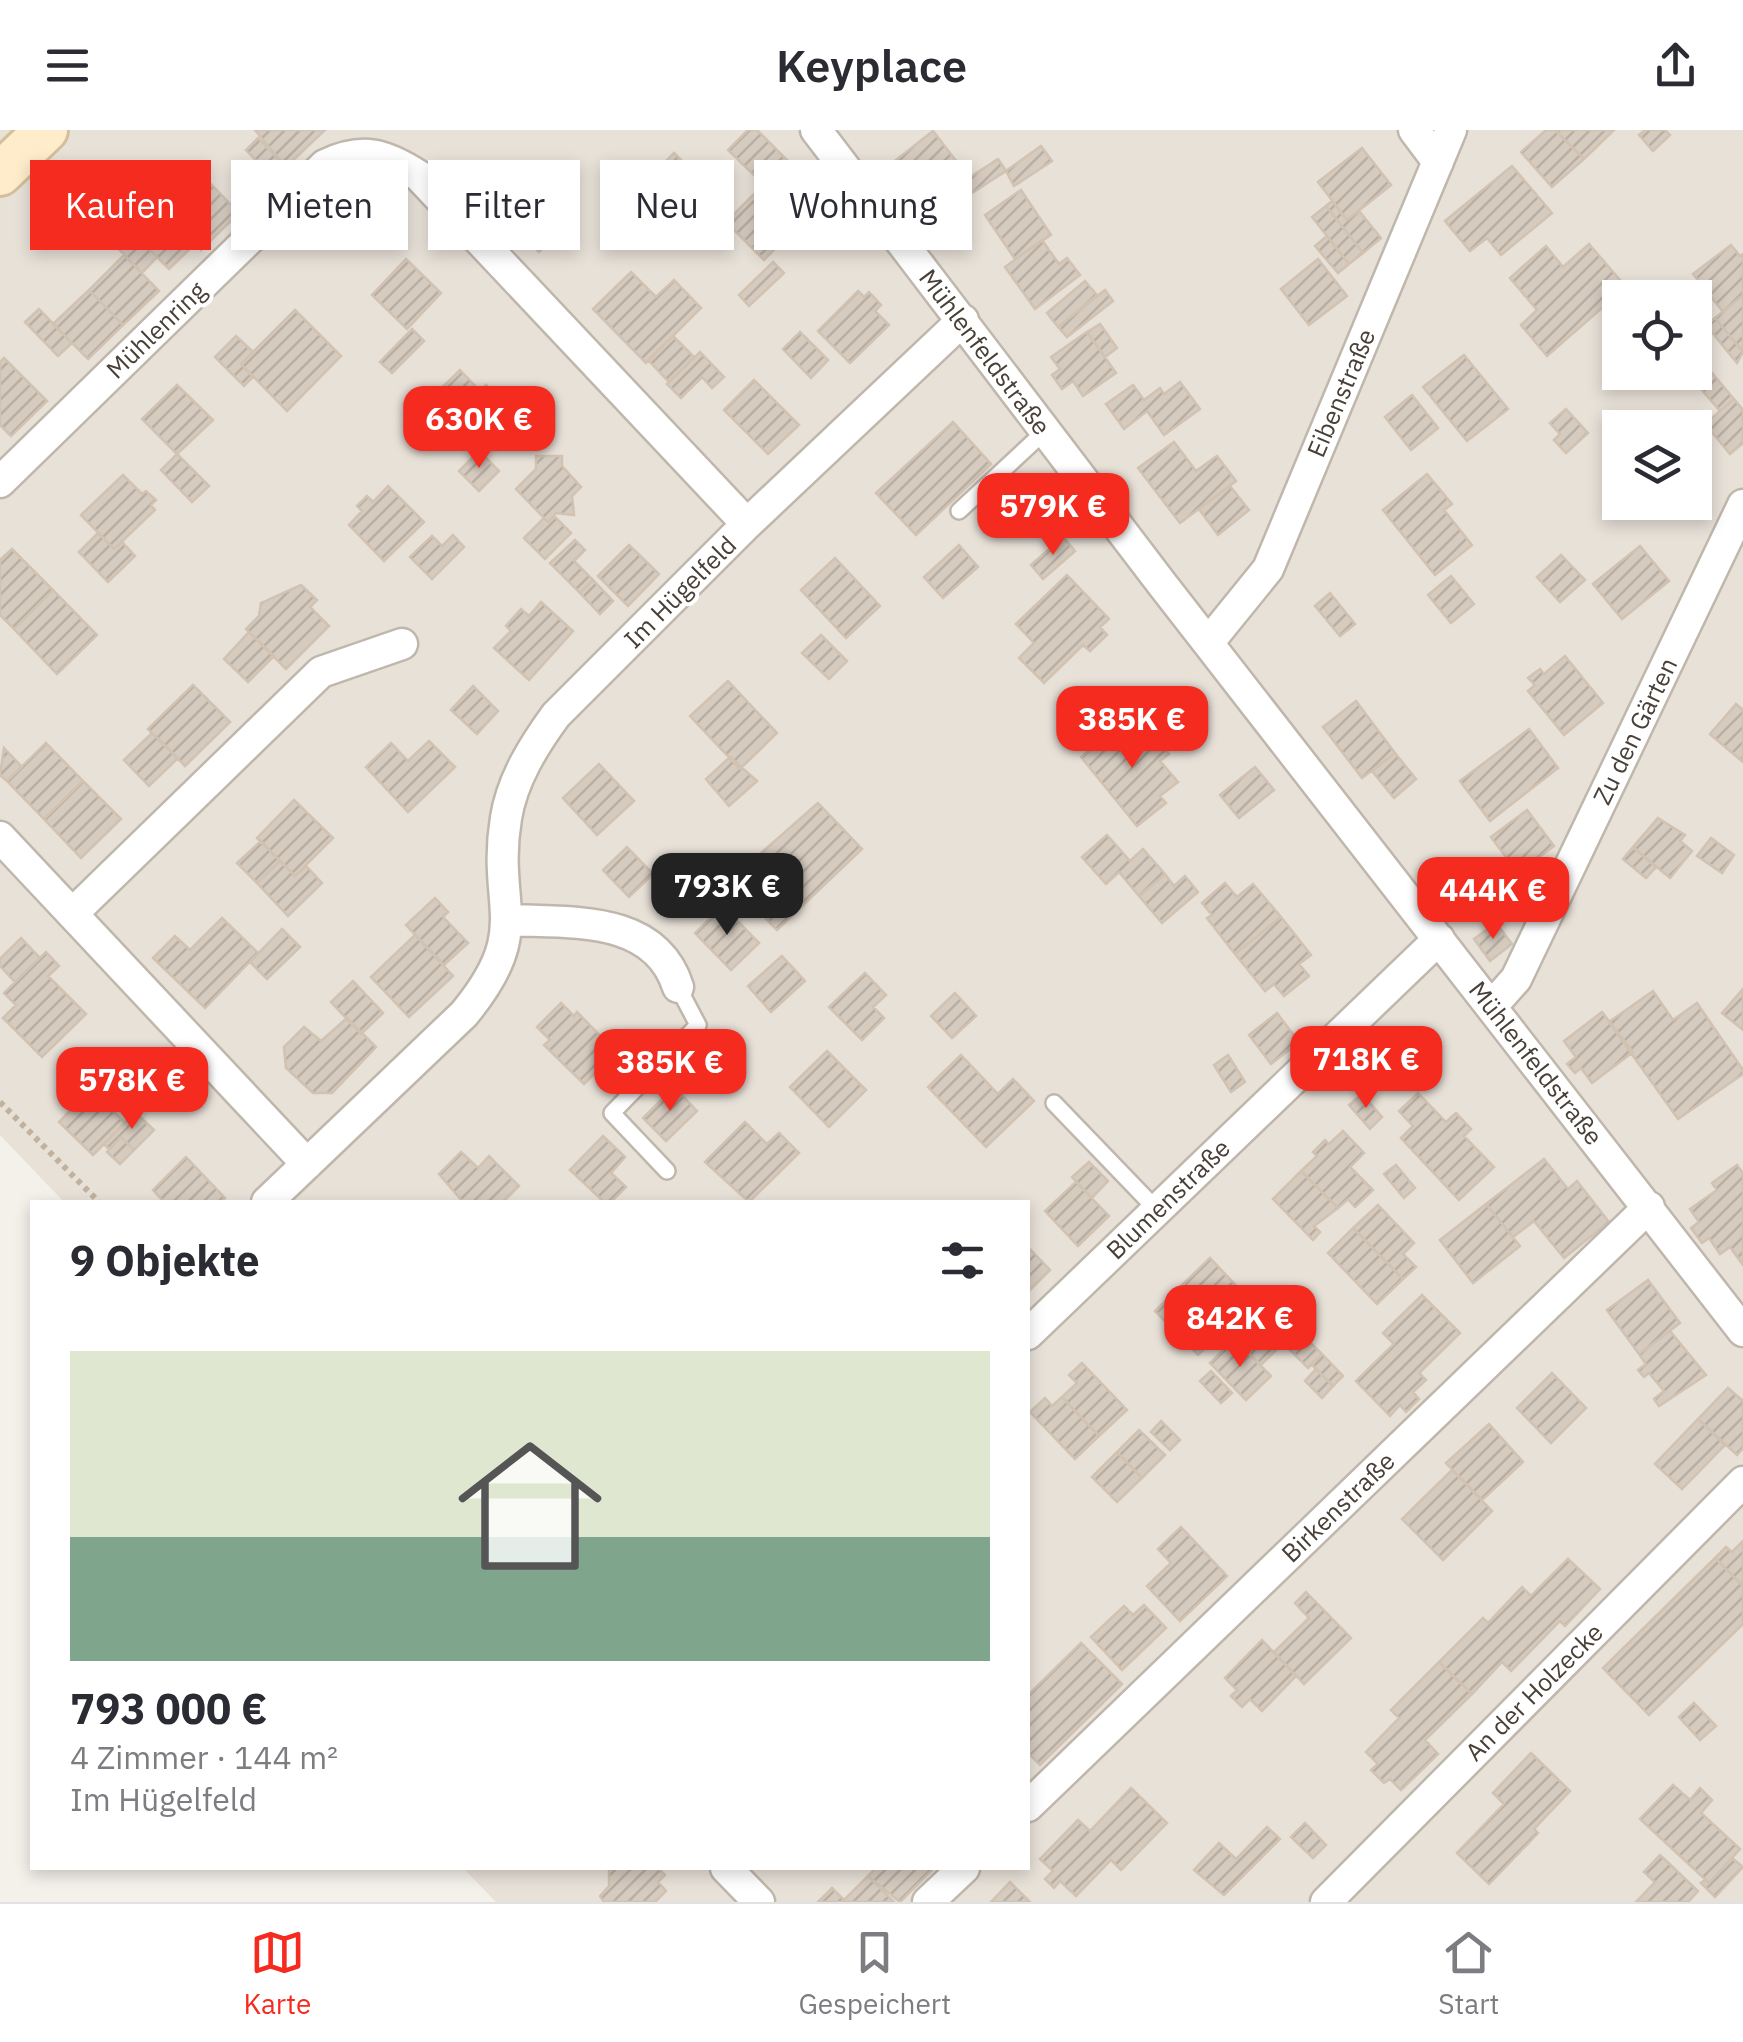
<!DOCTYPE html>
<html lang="de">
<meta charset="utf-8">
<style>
:root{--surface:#fff;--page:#f7f7f7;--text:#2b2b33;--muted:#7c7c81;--line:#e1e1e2;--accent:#f62b1f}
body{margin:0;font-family:"IBM Plex Sans",sans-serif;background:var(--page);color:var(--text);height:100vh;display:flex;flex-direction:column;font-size:38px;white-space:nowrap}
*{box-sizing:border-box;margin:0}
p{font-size:32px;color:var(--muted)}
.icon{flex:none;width:55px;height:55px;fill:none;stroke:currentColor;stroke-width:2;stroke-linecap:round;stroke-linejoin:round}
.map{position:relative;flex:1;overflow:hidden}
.details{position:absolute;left:30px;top:1070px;width:1000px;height:670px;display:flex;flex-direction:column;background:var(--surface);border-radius:0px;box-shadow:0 5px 15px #0003}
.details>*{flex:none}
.top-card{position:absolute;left:30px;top:30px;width:1000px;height:90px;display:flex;gap:20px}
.tools{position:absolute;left:1602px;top:150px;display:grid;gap:20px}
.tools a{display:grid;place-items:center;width:110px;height:110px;border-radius:0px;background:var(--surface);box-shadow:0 5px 15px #0003;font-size:50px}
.price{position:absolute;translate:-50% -85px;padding:0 22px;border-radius:20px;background:var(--accent);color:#fff;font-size:32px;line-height:65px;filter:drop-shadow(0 2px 5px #0008)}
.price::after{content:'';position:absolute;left:50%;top:60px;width:30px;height:22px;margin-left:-15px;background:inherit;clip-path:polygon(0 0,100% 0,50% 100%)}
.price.selected{background:#222;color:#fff}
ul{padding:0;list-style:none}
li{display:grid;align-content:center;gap:20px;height:530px;padding:0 40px}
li+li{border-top:2px solid var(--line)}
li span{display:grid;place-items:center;height:310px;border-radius:0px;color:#555}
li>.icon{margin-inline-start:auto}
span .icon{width:180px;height:180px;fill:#fffc;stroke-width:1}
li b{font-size:42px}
h2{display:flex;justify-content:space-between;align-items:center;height:120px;padding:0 40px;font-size:42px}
.chip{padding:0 35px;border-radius:0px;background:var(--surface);box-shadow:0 5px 15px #0003;font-size:35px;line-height:90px}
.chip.selected{background:var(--accent);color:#fff}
header{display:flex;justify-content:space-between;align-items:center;height:130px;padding:0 40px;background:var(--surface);font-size:45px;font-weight:600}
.menu{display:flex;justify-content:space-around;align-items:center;height:140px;border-top:2px solid var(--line);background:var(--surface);font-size:28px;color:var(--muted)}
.menu a{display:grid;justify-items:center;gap:5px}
.menu .selected{color:var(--accent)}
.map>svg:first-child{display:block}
</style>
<header><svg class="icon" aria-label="menu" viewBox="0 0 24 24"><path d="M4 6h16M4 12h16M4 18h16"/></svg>Keyplace<svg class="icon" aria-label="share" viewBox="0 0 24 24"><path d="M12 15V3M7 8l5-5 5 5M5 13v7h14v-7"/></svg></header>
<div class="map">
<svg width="1743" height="1772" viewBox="0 0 1743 1772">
<defs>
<pattern id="building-hatch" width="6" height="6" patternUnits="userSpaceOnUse" patternTransform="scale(2.5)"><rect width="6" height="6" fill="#d6cbbf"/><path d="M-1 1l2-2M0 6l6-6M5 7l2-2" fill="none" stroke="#b9afa5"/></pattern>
</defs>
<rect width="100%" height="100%" fill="#f4f0ea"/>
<path fill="#e8e1d8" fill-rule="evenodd" d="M0,0H1743V1772H496L463,1738H1028V1072H64L0,1005ZM1620,168H1695V242H1620ZM1620,298H1695V372H1620Z"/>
<path fill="url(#building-hatch)" stroke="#d1c2b2" stroke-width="2.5" d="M255,0H325L286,37Z
M748,0H757L787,30L763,54L728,20Z
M1546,0H1555L1584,29L1552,57L1521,22Z
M1555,0H1614L1584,29Z
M1645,0H1665L1670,5L1653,21L1639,5Z
M933,1L964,41L928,70L896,30Z
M258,8L279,30L267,42L246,20Z
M1041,16L1052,31L1014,56L1006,41Z
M1362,18L1391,55L1347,90L1318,52Z
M674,23L687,36L656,65L644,53Z
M998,29L1006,41L972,63L964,51Z
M1512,36L1552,83L1501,125L1487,108L1470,121L1445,91Z
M206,49L239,83L201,120L168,86Z
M768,50L806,87L764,130L726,92Z
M1021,60L1051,105L1015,129L985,85Z
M537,63L547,73L553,68L572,89L539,122L508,90Z
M1332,71L1347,90L1359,81L1381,108L1363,123L1326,76Z
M1326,76L1363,123L1349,134L1312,87Z
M168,86L195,114L169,139L142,112Z
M125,95L157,127L142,143L110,110Z
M1327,106L1349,134L1338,143L1315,116Z
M1042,110L1059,134L1067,128L1080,145L1035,179L1005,137Z
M1589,114L1626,157L1547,226L1521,195L1537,180L1510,148L1546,116L1563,137Z
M1731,115L1740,126L1743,124V165L1723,182L1693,144Z
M124,125L159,161L123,195L89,160Z
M406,129L441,163L407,199L372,165Z
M1318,129L1347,166L1309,195L1281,159Z
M773,132L784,143L749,176L739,165Z
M631,142L656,167L674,150L701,178L646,233L593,179Z
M1085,151L1097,165L1058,197L1047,183Z
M89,160L123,195L88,229L53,194Z
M1105,160L1113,171L1067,207L1058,197Z
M858,161L864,167L869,162L881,175L875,181L889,195L850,233L818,201Z
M1743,165V222L1715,188Z
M39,179L72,213L58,226L25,192Z
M295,180L341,226L287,281L241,234Z
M1715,188L1743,222L1737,233L1706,195Z
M1100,194L1117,218L1105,227L1087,202Z
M412,199L424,211L392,243L380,232Z
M800,202L828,230L811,248L783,219Z
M1087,202L1116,243L1083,266L1073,251L1062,259L1052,245L1060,239L1051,227Z
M236,206L253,222L241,234L253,247L244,256L215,227Z
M673,206L694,227L669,252L648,230Z
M700,222L724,247L712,258L702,247L681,268L667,254Z
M1464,225L1508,279L1467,311L1423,257Z
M4,228L47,271L11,306L0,295V232Z
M1702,231L1734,269L1720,281L1688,244L1695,242Z
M460,240L480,261L486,255L509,278L468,318L425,274Z
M754,250L799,295L768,324L724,280Z
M1180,252L1200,279L1164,305L1147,281L1124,299L1106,274L1133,255L1144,270L1160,258L1164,264Z
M177,255L213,290L177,324L142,289Z
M1412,265L1438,298L1411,320L1385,287Z
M1734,269L1743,280V313L1730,324L1705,294Z
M1566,279L1588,303L1566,323L1554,310L1560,304L1550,293Z
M953,292L991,334L916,405L876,363Z
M1174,312L1196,341L1217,326L1236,351L1180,393L1138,338Z
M479,321L499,341L479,361L459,341Z
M177,324L209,356L192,372L161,340Z
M536,326H562V336L581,357L572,366L574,385L556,383L548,392L516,359L536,339Z
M1427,344L1452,374L1444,380L1472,415L1435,445L1383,380Z
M123,345L142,364L146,361L156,370L151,375L155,380L114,419L81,385Z
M388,356L424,392L384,431L349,395L362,381L357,376L367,366L373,372Z
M1230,356L1249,380L1218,405L1199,379Z
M554,386L571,403L545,429L524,408L544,388L548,392Z
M98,403L114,419L122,412L135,426L108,452L79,422Z
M453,405L464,417L432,449L410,427L432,406L442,416Z
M1063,407L1075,421L1043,449L1031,435Z
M575,410L585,420L574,431L593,450L580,463L550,433Z
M629,415L659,444L628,476L598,446Z
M959,415L978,437L943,468L924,447Z
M1640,416L1669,451L1622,489L1593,454Z
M12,419L53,460L14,499L0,485V430Z
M1561,425L1585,450L1560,472L1537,447Z
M835,428L880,476L846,508L801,460Z
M1067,445L1109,489L1100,497L1107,505L1090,521L1083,515L1044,553L1019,528L1034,513L1016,494Z
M1451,446L1474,474L1451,493L1428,465Z
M593,450L613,471L600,484L580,463Z
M301,455L317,470L310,477L329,496L286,539L246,499L259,486L261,473Z
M53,460L97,505L57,544L14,499Z
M1330,463L1355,494L1340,506L1315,476Z
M541,472L573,501L529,550L494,518L511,501L506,496L521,479L529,486Z
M249,502L274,526L248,552L224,529Z
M821,505L847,531L829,549L802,523Z
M1565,526L1603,573L1564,605L1528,561L1535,555L1528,548L1540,539L1544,544Z
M728,551L777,603L740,639L690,586Z
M193,555L230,592L185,636L148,599Z
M473,556L498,581L477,604L451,580Z
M1356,571L1395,623L1362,648L1323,597Z
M1736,574L1743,580V632L1710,604Z
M1128,589L1145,611L1154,604L1169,624L1160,631L1178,652L1160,666L1166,673L1137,696L1081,627Z
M1529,599L1558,638L1490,691L1460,651Z
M152,603L178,628L149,656L124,630Z
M429,611L455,637L408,682L366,637L391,613L408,631Z
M46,613L83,651L44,689L7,651Z
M4,618L22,637L7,651L0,645Z
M1395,623L1416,649L1394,668L1372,641Z
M730,627L757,651L729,676L706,649Z
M599,634L634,671L597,705L563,668Z
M1255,637L1274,660L1239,688L1220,665Z
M83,651L121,689L81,728L44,689Z
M294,670L333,708L295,746L257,708Z
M818,673L862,719L777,800L729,751Z
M1527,680L1554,716L1518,743L1491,707Z
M1658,688L1685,705L1680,711L1692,721L1670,748L1633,717Z
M1107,705L1130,731L1143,719L1165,744L1139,766L1119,742L1106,754L1082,727Z
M1711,708L1734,725L1722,743L1697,726Z
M261,711L280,731L257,753L237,733Z
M627,717L653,744L629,767L603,740Z
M1633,717L1656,737L1646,748L1623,729Z
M280,731L295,746L306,736L322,753L288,786L257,753Z
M1165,744L1174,756L1185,746L1198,762L1162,793L1139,766Z
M1225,753L1237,767L1253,754L1281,787L1235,824L1207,788L1212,785L1202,773Z
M435,768L448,782L443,787L468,813L444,835L406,795Z
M723,776L759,813L731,840L695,803Z
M1281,787L1311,825L1299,834L1309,846L1284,866L1274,854L1265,861L1235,824Z
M222,788L258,823L205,878L153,828L175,806L190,820Z
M1496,793L1512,814L1490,831L1474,809Z
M282,799L300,817L267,849L250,832Z
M415,805L453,846L409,887L371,847Z
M21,808L40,828L15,852L0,836V829Z
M46,822L59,836L48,846L86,884L42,927L3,888L16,875L4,863Z
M782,826L805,851L771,882L748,856Z
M865,843L886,865L873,877L884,888L862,910L829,877Z
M353,851L383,883L361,904L331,872Z
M1743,859V900L1722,883Z
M1653,861L1673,890L1697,873L1743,940V944L1678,989L1609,892Z
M955,863L976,886L952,908L931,886Z
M561,873L574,886L577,882L616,922L584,954L544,915L550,910L537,897Z
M1602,882L1633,922L1592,953L1581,938L1575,943L1567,934L1576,927L1564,911Z
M1277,883L1299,912L1271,934L1249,905Z
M347,888L376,917L332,963H313L286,938L284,917L304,897L321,911Z
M827,921L866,960L829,997L790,957Z
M961,925L998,964L1013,949L1034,971L986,1017L928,957Z
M1228,925L1245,952L1231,962L1214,935Z
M674,957L697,981L666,1011L643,988Z
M91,959L125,993L93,1025L59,992Z
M1418,963L1446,992L1456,983L1471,999L1464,1006L1494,1037L1459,1070L1401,1008L1413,996L1399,981Z
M1362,964L1382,987L1370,999L1349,975Z
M135,982L154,1000L134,1020L121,1007L109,1019L104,1014Z
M745,992L767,1014L779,1003L799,1023L749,1072L705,1032Z
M1343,1001L1364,1023L1350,1037L1373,1060L1355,1077L1348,1069L1338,1078L1301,1041L1317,1026L1313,1022L1325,1010L1329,1014Z
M603,1006L625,1027L611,1043L626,1057L611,1072H604L570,1040Z
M121,1007L134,1020L120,1034L107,1022Z
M461,1022L478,1038L489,1026L519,1056L503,1072H463L439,1044Z
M186,1027L225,1068L221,1072H164L153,1060Z
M1544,1029L1568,1059L1577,1051L1609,1092L1564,1128L1534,1091L1513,1107L1486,1074Z
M1089,1032L1108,1051L1092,1068L1072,1047Z
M1396,1035L1415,1058L1404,1068L1384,1044Z
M1737,1035L1743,1043V1135L1730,1117L1720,1124L1709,1108L1702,1113L1691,1098L1699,1092L1690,1079L1717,1060L1712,1053Z
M1301,1041L1338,1078L1314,1096L1320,1102L1313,1110L1273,1069Z
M1076,1052L1109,1086L1078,1116L1045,1081Z
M1486,1074L1520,1116L1473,1153L1440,1110Z
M1378,1075L1414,1113L1403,1124L1416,1137L1403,1149L1353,1098Z
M1353,1098L1403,1149L1377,1174L1328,1123Z
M1028,1117L1050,1140L1028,1162Z
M1210,1128L1245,1165L1219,1191L1183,1154Z
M1648,1150L1680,1193L1639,1224L1607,1180Z
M1183,1154L1219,1191L1206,1203L1213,1210L1198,1225L1155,1181Z
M1422,1165L1460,1203L1419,1243L1426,1250L1413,1262L1419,1269L1406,1282L1400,1275L1390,1286L1356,1251L1394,1214L1383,1203Z
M1278,1181L1322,1224L1308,1238L1283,1213L1261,1235L1234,1209L1260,1188L1266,1194Z
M1670,1201L1706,1245L1659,1276L1654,1269L1664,1261L1649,1243L1644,1247L1638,1240L1646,1234L1639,1224Z
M1234,1209L1271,1246L1246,1270L1210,1233Z
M1322,1224L1343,1246L1333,1256L1311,1234Z
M1082,1233L1127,1280L1099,1306L1062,1267L1077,1253L1069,1245Z
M1316,1239L1333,1256L1322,1268L1305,1251Z
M1211,1241L1232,1263L1221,1273L1200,1251Z
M1552,1243L1586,1278L1551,1313L1517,1278Z
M1728,1258L1743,1271V1318L1737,1325L1698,1289Z
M1062,1267L1099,1306L1075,1329L1030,1282L1045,1268L1052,1276Z
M1698,1289L1725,1315L1682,1359L1655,1334Z
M1161,1291L1180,1310L1170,1320L1151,1302Z
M1489,1294L1523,1332L1482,1370L1446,1333Z
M1139,1300L1165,1325L1142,1348L1117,1322Z
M1117,1322L1142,1348L1117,1372L1092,1347Z
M1452,1340L1492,1381L1443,1430L1402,1389Z
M1181,1397L1227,1446L1180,1491L1147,1456L1171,1433L1158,1419Z
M1743,1411V1456L1715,1428L1726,1417L1732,1422Z
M1715,1428L1743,1456V1494L1649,1585L1603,1538Z
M1568,1429L1600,1459L1565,1496L1560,1491L1511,1541L1502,1532L1472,1564L1439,1532L1483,1488L1488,1493L1522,1457L1531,1466Z
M1306,1462L1351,1508L1304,1554L1274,1522L1309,1488L1295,1473Z
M1144,1475L1166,1498L1122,1540L1091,1507L1124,1476L1133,1485Z
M1262,1510L1296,1546L1262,1581L1250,1569L1242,1577L1231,1566L1237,1560L1225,1548Z
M1081,1513L1122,1554L1040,1635L1028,1623V1565Z
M1439,1532L1472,1564L1425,1610L1438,1624L1401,1660L1390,1649L1384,1653L1371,1640L1378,1634L1366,1622L1399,1588L1391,1580Z
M1694,1573L1716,1596L1700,1610L1679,1587Z
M1531,1623L1570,1661L1534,1699L1538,1703L1489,1754L1457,1723L1504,1674L1493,1663Z
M1673,1655L1690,1670L1700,1658L1712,1670L1701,1683L1740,1719L1709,1753L1640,1689Z
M1131,1658L1167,1693L1121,1740L1111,1730L1076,1766L1060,1751L1054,1758L1045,1749L1053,1741L1040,1729L1078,1690L1090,1701Z
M1305,1693L1326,1715L1313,1728L1291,1707Z
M1267,1697L1280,1709L1224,1765L1194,1740L1219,1713L1236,1729Z
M1660,1725L1698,1761L1688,1772H1636L1655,1752L1644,1742Z
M1732,1728L1743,1737L1715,1767L1701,1753L1705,1750L1709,1753Z
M609,1738H658L665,1745L658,1752L666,1761L655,1772H604L600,1766L609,1756Z
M876,1738H934L900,1772L868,1746Z
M868,1746L894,1772H818L832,1758L844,1770Z
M1010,1752L1030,1772H991Z"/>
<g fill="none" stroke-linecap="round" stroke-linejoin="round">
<defs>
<path id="lane" d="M959,381L1044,302
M1054,973L1157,1080
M667,1041L612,983L698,895L678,857"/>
<path id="street" d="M816,0L1162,454L1743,1201
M1414,0L1438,32
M0,352L325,35C363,17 385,24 419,46L747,394
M1208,513L1268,439L1451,0
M0,707L307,1034
M73,783L321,542L402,514
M509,790C572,793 655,785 678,857
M1492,876L1516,849L1743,375
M267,1072L464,884C535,798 491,778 506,688C512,650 534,615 556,585L747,394L963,190
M1028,1204L1439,809
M1028,1676L1649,1077
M726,1738L759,1772
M928,1772L964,1738
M1326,1772L1743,1352"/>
<path id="secondary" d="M0,44L46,0"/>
</defs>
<use href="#lane" stroke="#c0b7ac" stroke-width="20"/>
<use href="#street" stroke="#c0b7ac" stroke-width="35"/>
<use href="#secondary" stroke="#d3bf9a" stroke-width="48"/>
<path stroke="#c1b19d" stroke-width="6" stroke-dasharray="5 5" stroke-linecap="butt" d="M0,972L99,1072"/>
<use href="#lane" stroke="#fff" stroke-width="15"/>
<use href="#street" stroke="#fff" stroke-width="30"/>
<use href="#secondary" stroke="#feecca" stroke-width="42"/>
</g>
<g text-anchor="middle" stroke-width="8" stroke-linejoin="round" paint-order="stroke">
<g font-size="25" fill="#484038" stroke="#fff">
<text transform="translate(156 200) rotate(-44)" y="9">Mühlenring</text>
<text transform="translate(985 222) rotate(53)" y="9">Mühlenfeldstraße</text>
<text transform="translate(1341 263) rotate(-67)" y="9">Eibenstraße</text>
<text transform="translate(680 462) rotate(-45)" y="9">Im Hügelfeld</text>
<text transform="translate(1635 601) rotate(-64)" y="9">Zu den Gärten</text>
<text transform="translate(1536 933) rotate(52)" y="9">Mühlenfeldstraße</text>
<text transform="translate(1168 1069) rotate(-44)" y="9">Blumenstraße</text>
<text transform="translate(1338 1377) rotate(-44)" y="9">Birkenstraße</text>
<text transform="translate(1534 1562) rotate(-45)" y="9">An der Holzecke</text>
</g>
</g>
</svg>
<div class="tools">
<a><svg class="icon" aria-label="locate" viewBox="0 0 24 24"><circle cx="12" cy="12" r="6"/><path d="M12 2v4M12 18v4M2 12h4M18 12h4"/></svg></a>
<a><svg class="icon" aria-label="layers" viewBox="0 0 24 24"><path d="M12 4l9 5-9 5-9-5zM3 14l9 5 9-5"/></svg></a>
</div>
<b class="price" style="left:479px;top:341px">630K €</b>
<b class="price" style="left:1053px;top:428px">579K €</b>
<b class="price" style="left:1132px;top:641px">385K €</b>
<b class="price selected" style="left:727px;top:808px">793K €</b>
<b class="price" style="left:1493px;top:812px">444K €</b>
<b class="price" style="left:1366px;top:981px">718K €</b>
<b class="price" style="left:670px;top:984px">385K €</b>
<b class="price" style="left:132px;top:1002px">578K €</b>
<b class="price" style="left:1240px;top:1240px">842K €</b>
<div class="top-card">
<a class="chip selected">Kaufen</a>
<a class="chip">Mieten</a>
<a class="chip">Filter</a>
<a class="chip">Neu</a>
<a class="chip">Wohnung</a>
</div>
<section class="details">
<h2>9 Objekte<svg class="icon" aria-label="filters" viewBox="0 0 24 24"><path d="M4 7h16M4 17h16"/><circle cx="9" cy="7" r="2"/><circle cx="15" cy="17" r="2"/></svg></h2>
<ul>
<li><span style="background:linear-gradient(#dfe7d0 60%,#7fa58c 0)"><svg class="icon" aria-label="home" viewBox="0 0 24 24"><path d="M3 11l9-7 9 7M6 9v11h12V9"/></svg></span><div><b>793 000 €</b><p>4 Zimmer · 144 m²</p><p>Im Hügelfeld</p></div></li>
</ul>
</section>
</div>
<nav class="menu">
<a class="selected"><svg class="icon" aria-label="map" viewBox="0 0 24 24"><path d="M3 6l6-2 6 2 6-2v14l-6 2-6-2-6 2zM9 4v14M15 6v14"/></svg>Karte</a>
<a><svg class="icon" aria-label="saved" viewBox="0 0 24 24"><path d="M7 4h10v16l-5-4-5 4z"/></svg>Gespeichert</a>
<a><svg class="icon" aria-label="home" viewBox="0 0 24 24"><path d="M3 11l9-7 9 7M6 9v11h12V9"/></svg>Start</a>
</nav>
